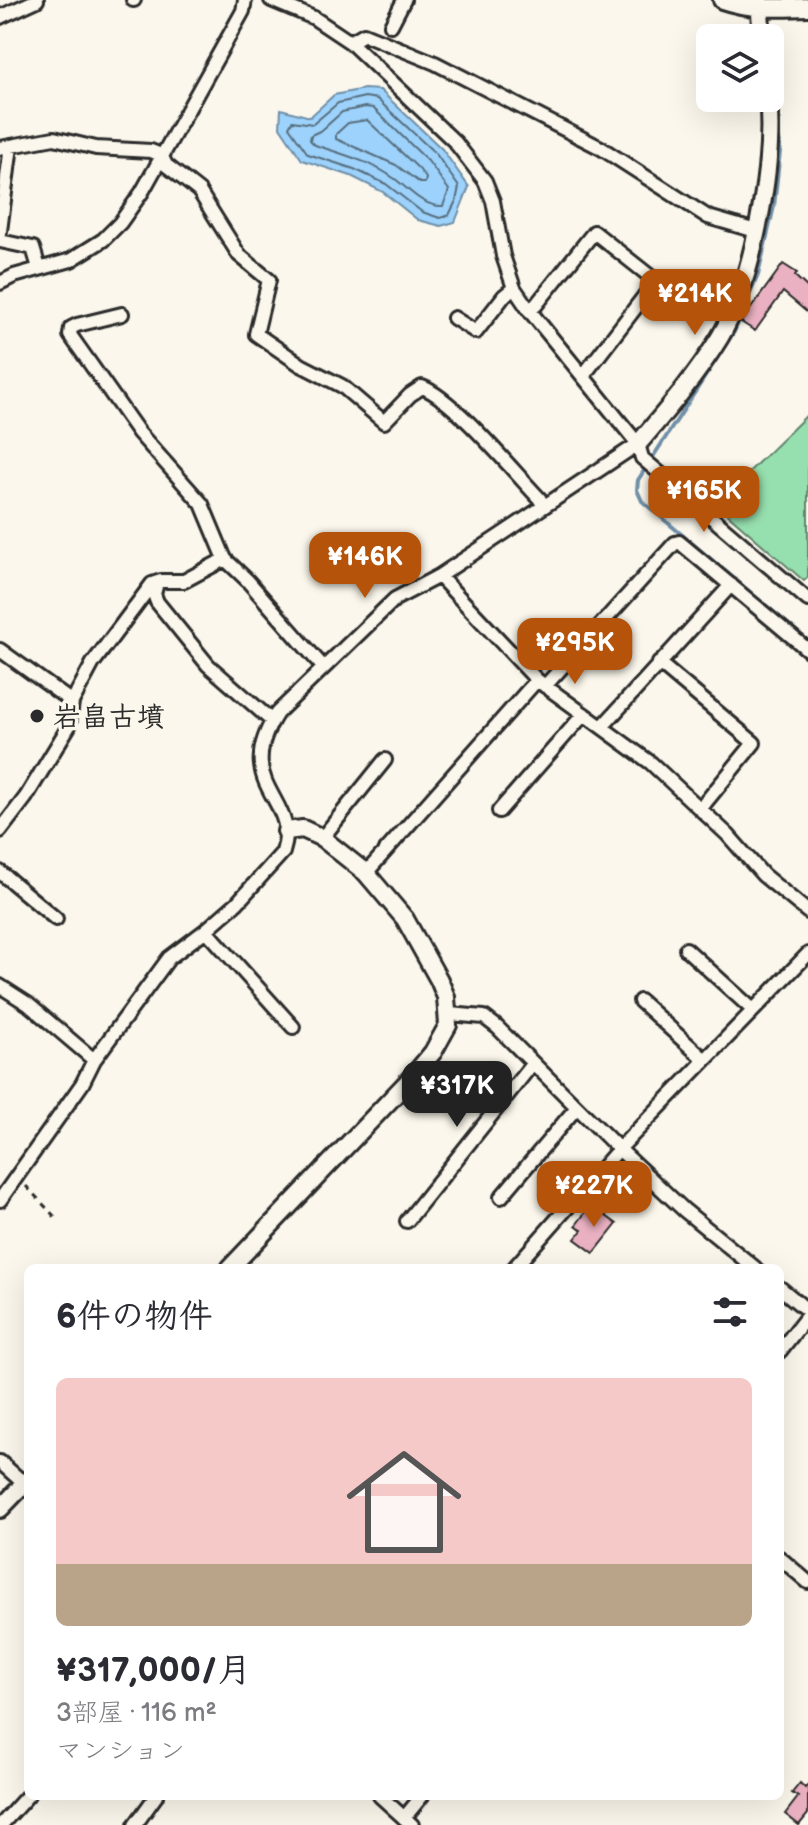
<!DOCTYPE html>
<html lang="ja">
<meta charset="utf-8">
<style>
:root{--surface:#fff;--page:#f7f7f7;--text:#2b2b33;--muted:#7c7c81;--accent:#b45309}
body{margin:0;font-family:"Balsamiq Sans","Klee One",sans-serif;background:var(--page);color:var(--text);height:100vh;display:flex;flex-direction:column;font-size:30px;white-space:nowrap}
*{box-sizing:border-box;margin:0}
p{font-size:26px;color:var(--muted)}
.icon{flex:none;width:44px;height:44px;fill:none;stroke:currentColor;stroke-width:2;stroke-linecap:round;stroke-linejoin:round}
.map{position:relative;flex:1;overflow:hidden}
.drawer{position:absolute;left:24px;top:1264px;width:760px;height:536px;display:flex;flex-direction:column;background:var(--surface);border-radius:12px;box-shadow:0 8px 32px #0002}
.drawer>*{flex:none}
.controls{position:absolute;left:696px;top:24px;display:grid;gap:16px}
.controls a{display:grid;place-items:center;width:88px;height:88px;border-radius:12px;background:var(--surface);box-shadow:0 8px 32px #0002;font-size:40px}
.price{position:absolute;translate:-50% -68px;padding:0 18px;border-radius:16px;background:var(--accent);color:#fff;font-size:26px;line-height:52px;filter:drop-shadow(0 2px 4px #0008)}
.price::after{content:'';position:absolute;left:50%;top:48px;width:24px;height:18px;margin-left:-12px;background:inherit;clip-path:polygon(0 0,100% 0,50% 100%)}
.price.selected{background:#222;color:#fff}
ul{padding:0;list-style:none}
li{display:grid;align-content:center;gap:16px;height:424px;padding:0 32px}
li span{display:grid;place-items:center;height:248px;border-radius:12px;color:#555}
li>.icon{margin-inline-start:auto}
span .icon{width:144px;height:144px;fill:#fffc;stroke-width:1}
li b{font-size:34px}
h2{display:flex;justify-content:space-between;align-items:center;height:96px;padding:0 32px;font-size:34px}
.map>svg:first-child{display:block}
</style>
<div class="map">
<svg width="808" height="1825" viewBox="0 0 808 1825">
<rect width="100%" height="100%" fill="#fbf7ec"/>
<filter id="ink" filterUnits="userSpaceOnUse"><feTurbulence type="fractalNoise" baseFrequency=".0125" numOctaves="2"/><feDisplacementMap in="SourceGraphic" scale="16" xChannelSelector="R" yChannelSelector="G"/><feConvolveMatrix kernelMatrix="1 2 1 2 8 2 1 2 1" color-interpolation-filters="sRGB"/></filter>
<g filter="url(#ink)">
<path fill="#96dfae" stroke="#60856c" stroke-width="2" d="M808,414V577L804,581L716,504Z"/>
<path fill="#9cd2fb" stroke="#6f8fa8" stroke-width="2" d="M364,89L380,90L442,149L469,187L455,222L441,226L418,220L383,192L351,176L302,160L280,127L281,109L310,117L334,95Z"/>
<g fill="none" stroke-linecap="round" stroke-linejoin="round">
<path stroke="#586e7e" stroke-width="2" d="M365,97L377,99L436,154L459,187L456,201L449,215L440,218L422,212L386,184L354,169L308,154L289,127L292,121L313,124L338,103Z
M365,107L373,108L428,161L449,190L443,206C423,207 410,190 395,179C372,162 342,154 315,145L310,140L311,135L322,130L342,112Z
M367,120L419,169L426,178L425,183H420L396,165L336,139V134L348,123Z"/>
<path stroke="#6f8fa8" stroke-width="4" d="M772,37L780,151L774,206L758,275L734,332L638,480L637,490L642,501L808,641"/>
</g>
<path fill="#eab1c2" stroke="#2b2b2b" stroke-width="2" d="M783,264L797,273L795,276L808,288V313L783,292L755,331L741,322Z
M591,1205L617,1224L594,1253L575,1239L582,1230L576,1225Z
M800,1783L805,1788L808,1784V1814L799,1825L785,1814L798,1797L792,1793Z"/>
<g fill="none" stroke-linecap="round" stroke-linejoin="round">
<defs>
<path id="minor" d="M133,0H134
M271,0L314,18L350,42L455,142L485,181L493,201L503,256L514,288L529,310L638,444L642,458L808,600
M0,17L37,0
M391,25L404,0
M350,42L364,34L435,63L601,148L708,217L756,231
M0,148L54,138L96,148L151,151L161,155L166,165L199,191L239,255L269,280L256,334L301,365L342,386L384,422L410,395L422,387C454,399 513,471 539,498L543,505
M0,231L11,146
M0,241L33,248L39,268
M0,283L14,276L71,260L103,240L120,223L142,192L243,11L245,0
M529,310L536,305L594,232L656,281L583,376
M122,314L77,325L71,328L70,335L139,433L202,504L225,559L247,580L323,667
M454,318L476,332L504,296L514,288
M439,576L537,680L651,763L728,835L763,875L808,912
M157,583L154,594L157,602L208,665L272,721
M0,650L72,702
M659,663L754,743L700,809
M545,686L675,543L679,542L808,650
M602,727L731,585
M499,811L584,714
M0,831L26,797L69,726L72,702L93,663L152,584L161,581H184L225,559
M322,838L385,760
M0,872L56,919
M366,873L537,680
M206,930L293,1027
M686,949L753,1010
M0,986L28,1004L94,1060
M640,1001L705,1060
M449,1014L484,1017L497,1027L619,1149L684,1210L755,1268
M501,1197L577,1107
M0,1200L82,1084L94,1060L169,958L206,930L237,903L283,852C301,798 230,786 277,713L395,599L439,576L638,444
M407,1221L533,1063
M514,1268L619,1149L808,954
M780,1288L808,1311
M780,1351L808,1315
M0,1462L28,1487
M780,1558L808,1582
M380,1796L412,1825
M404,1818L422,1796
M1,1825L28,1795
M135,1825L156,1796"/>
<path id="tertiary" d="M722,0C751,10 778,8 808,7
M759,0L762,38
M638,444C667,410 697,375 720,337C753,281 775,162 768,98
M230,1268L414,1075L433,1052L448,1025L446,997L439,980L405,919L366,873L322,838L303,829L286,831
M0,1509L28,1480"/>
</defs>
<use href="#minor" stroke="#2b2b2b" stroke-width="18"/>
<use href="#tertiary" stroke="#2b2b2b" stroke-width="22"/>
<path stroke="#2b2b2b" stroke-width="3" stroke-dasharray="6 6" stroke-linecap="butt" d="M26,1186L56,1218"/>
<use href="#minor" stroke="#fbf7ec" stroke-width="12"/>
<use href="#tertiary" stroke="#fbf7ec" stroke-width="16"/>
</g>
</g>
<circle fill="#2b2b2b" stroke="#fbf7ec" stroke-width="3" cx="37" cy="716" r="8"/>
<g text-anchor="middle" stroke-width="7" stroke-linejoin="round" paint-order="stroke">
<g font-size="28" font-weight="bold" fill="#2b2b2b" stroke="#fbf7ec" text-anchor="start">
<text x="53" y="726">岩畠古墳</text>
</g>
</g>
</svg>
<div class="controls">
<a><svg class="icon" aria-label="layers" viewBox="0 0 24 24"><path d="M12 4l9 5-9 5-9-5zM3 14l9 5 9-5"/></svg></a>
</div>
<b class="price" style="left:695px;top:337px">¥214K</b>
<b class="price" style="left:704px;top:534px">¥165K</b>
<b class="price" style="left:365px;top:600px">¥146K</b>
<b class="price" style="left:575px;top:686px">¥295K</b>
<b class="price selected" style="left:457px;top:1129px">¥317K</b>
<b class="price" style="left:594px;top:1229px">¥227K</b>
<section class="drawer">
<h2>6件の物件<svg class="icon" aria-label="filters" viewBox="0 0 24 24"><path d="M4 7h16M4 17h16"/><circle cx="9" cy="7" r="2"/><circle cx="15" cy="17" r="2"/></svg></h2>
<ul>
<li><span style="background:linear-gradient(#f6c9c9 75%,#b9a48a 0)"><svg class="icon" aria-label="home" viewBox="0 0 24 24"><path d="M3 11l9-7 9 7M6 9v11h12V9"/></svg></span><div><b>¥317,000/月</b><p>3部屋 · 116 m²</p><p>マンション</p></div></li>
</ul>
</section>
</div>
